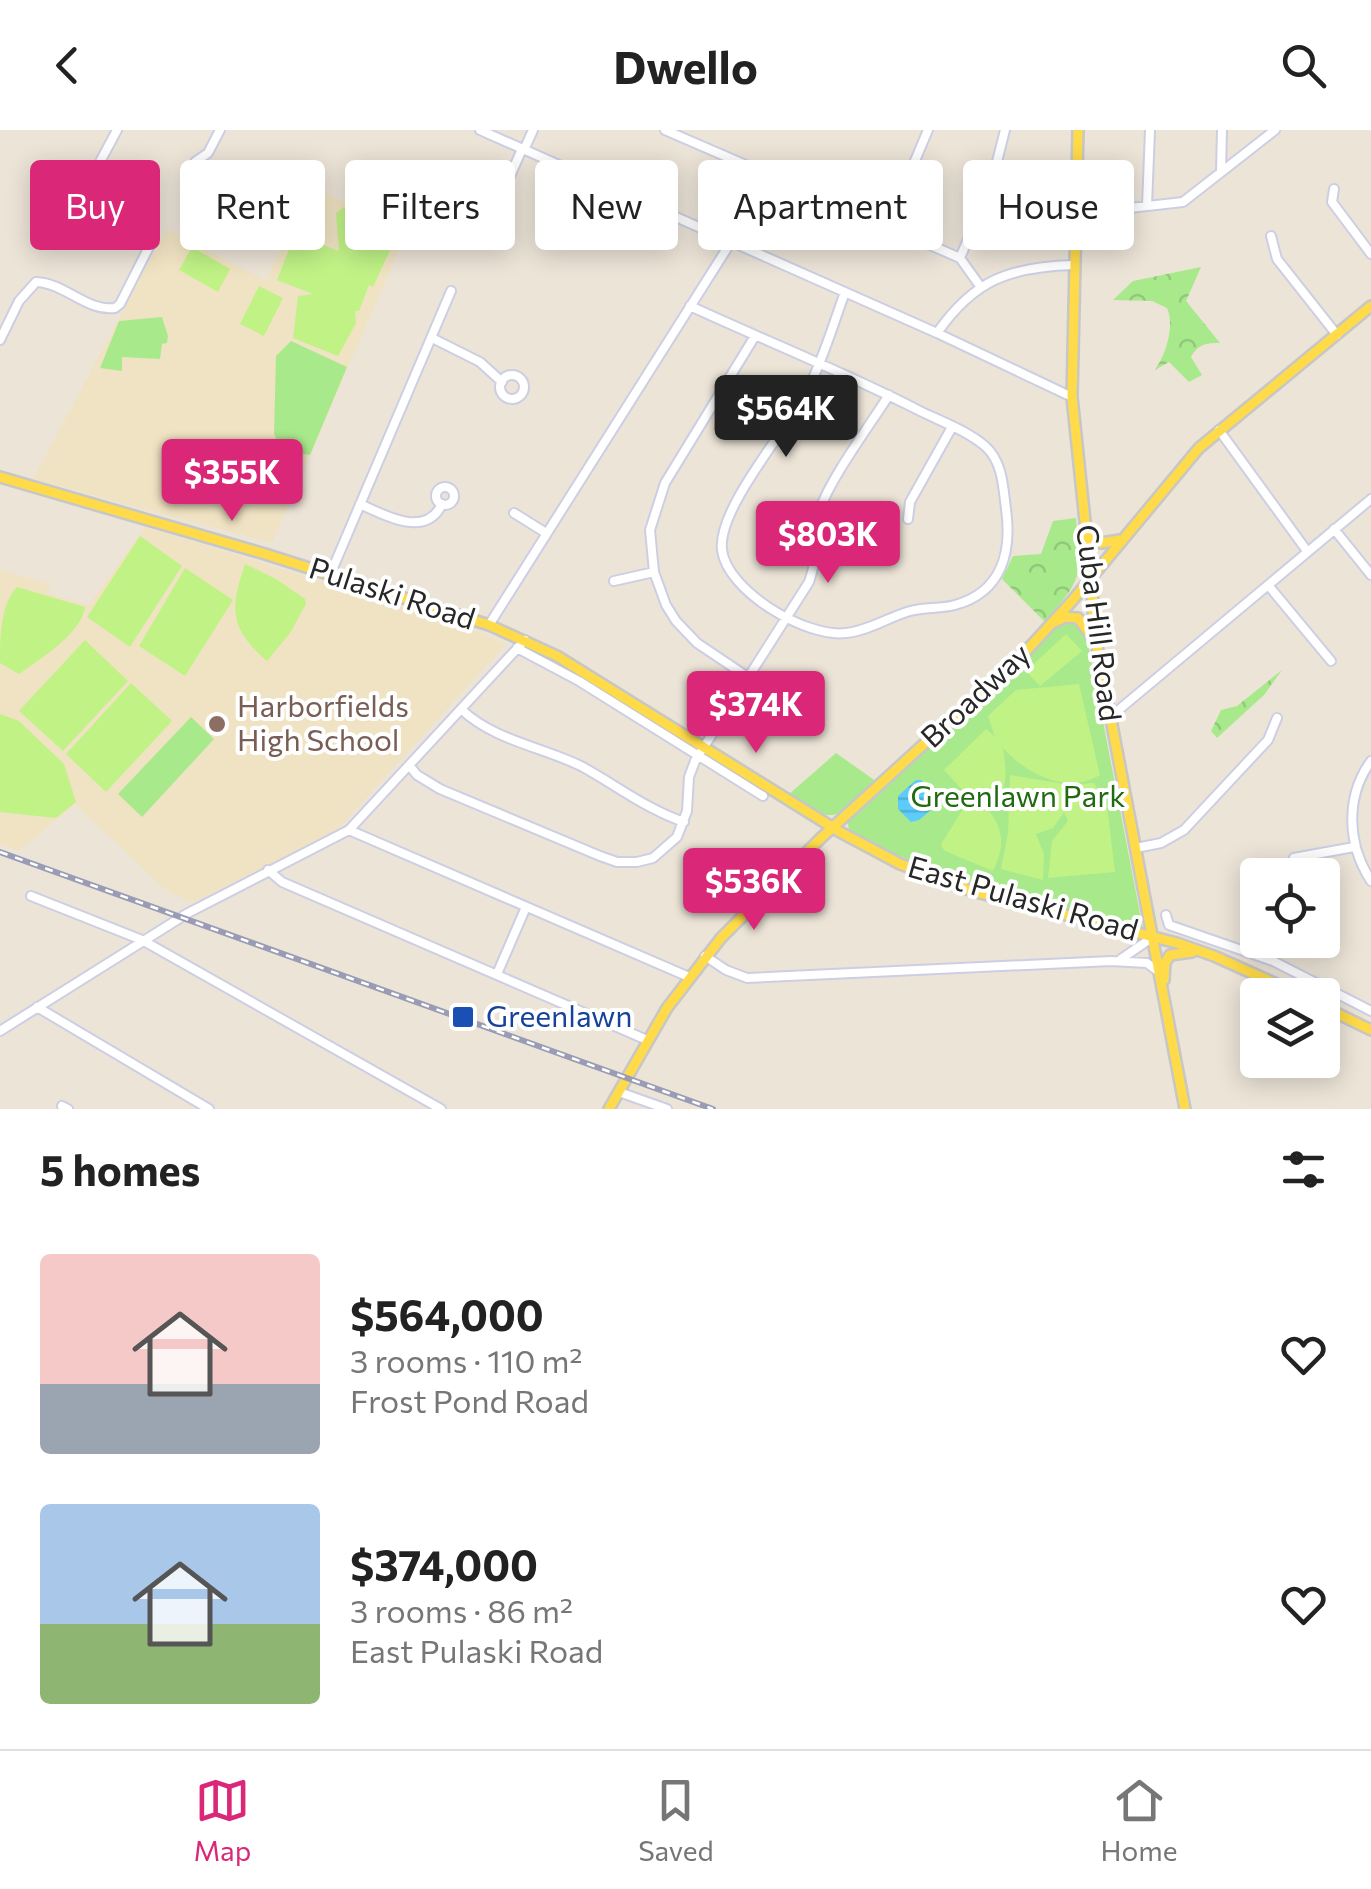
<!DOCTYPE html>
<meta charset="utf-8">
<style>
:root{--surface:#fff;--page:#f2f2f2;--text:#222;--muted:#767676;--line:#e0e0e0;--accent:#db2777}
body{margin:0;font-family:Commissioner,sans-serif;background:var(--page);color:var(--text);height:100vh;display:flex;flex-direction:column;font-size:38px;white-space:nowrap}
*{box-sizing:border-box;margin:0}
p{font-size:32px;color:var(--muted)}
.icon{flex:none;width:55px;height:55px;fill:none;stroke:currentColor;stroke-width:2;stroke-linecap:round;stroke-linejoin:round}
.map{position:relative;height:979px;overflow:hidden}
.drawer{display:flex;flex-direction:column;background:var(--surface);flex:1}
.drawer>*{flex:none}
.guide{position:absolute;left:30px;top:30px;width:1312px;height:90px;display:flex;gap:20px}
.tools{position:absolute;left:1240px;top:728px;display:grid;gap:20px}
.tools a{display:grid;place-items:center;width:100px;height:100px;border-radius:10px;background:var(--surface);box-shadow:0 5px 25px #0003;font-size:50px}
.price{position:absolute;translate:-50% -85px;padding:0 22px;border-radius:10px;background:var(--accent);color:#fff;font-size:32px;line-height:65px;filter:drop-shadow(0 2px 5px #0008)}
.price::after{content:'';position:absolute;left:50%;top:60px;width:30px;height:22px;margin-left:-15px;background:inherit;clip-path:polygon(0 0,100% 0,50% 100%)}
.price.on{background:#222;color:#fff}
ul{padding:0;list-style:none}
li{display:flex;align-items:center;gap:30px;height:250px;padding:0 40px}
li span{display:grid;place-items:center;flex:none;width:280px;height:200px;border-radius:10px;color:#555}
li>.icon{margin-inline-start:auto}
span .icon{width:120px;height:120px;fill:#fffc;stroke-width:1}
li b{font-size:42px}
h2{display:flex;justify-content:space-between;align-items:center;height:120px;padding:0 40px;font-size:42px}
.tag{padding:0 35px;border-radius:10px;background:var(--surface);box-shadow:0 5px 25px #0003;font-size:35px;line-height:90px}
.tag.on{background:var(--accent);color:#fff}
header{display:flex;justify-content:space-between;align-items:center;height:130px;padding:0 40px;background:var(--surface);font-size:45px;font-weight:700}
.tabs{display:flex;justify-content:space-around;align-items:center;height:140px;border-top:2px solid var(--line);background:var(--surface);font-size:28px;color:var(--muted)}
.tabs a{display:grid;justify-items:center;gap:5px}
.tabs .on{color:var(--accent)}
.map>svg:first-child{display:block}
</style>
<header><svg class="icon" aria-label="back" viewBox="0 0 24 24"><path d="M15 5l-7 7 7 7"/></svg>Dwello<svg class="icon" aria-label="search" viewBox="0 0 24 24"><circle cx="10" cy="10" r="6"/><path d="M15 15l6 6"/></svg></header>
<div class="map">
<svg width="1371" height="979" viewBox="0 0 1371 979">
<defs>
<pattern id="forest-crowns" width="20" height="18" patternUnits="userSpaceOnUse" patternTransform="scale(2.5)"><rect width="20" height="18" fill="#a8e98c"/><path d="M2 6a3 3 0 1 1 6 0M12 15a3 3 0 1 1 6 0" fill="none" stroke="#91c879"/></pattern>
<pattern id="water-rules" width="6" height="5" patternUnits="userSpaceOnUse" patternTransform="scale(2.5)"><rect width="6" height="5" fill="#5dcbfb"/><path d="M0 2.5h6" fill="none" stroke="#51aed7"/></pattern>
</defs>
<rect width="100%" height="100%" fill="#ece4d7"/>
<path fill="#f0e3c3" d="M310,56L407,101L272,413L33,349L167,99L266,151Z
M145,397L462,495L506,514L336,701L192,773L163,758L75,674L19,721L0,714V439L51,455L47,463L89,475Z"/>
<path fill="url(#forest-crowns)" d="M1201,137L1186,171L1220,213C1206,213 1198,214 1191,227L1202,245L1189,252L1169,232L1155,240C1166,224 1175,196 1167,178L1152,171L1113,170L1133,151Z
M1076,388C1080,448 1085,445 1045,492L1002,449L1013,426L1041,424L1053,391Z
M1282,540L1264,565L1217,608L1211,601L1221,580L1237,576Z"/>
<path fill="#a8e98c" d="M162,187L168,206L167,213L162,214L160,229L122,227V241L100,238L119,191Z
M291,211L347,237L310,325L282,321L274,304L276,226Z
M1075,489L1085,498L1143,799C1041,773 944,752 850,703L847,691L1063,491Z
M191,587L214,609L142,687L118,664Z
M836,623L877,652C837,689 836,697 787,666Z"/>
<path fill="#c0f286" d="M344,77L398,103L373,157L369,155L359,181H355L356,193L338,226L293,208L298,166L313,164L277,150L295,104L339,121L336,83Z
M192,117L230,139L218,162L179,140Z
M259,156L283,168L264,206L240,194Z
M140,406L182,436L130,517L87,487Z
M245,434L276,449L305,469L306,474L290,503L267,531C229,498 230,479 245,434Z
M185,438L233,470L185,546L139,516Z
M17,457L85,477C82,503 39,530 19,544L0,533C0,509 0,475 17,457Z
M1066,504L1082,521L1040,556L1026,541Z
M85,510L128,551L63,621L19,581Z
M131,553L172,591L106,662L66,624Z
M1079,554L1100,645C1066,665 1027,644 1003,618C1007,644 1009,661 989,681C1005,702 1004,718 993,741L945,721L941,716L943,711L970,668L944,640L986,599L995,607L988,586L1016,560Z
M0,584L19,591L64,634L76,672L56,688L0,682Z
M1010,645L1070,655L1094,653L1107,676L1115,742L1048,748L1052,711L1068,691L1064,682L1053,698L1036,704L1044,724L1043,750L1001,739L1008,703Z"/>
<path fill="url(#water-rules)" d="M916,650H921L937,667L938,674L919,690L911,692L898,679V666Z"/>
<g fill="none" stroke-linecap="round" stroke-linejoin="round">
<defs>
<path id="minor" d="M480,0L937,203L1072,267
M665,0L960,128L980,156
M524,20L533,0
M195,32L208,23L220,0
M1221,42L1222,0
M1334,59L1332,72L1371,124
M1147,76L1150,0
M1076,84L1183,72L1275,0
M887,97L928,0
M1271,106L1277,129L1337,205
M481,112L522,19
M960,128L991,55L1005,0
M690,176C766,211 844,242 918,280C940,291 966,300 985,316C1003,332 1003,357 1006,379C1012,422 1002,462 955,475C940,479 925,477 910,481C889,487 868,501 846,503C806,508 727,461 722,420C717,379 787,300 807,261C823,230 833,195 845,162
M937,203C974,150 1009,137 1073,135
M432,208L480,232L502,252
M0,210L19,171L36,152C65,153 87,182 115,178L120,174L154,107L147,95L86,58L117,0
M500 257a12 12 0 1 1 24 0a12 12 0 1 1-24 0Z
M1219,300L1307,421
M436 366a9 9 0 1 1 18 0a9 9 0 1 1-18 0Z
M360,374C384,385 426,409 442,374
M514,383L546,403
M908,389L910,372L952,297
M1334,399L1371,445
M330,445L451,161
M614,451L654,442
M1268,455L1331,531
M489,495L731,112
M517,518L579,551L763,666
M749,548L697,513L676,491L666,475L654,442L650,400L665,353L755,206
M461,579C493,610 542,617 581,636C616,655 646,679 684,692
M1109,588L1371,369
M1371,631C1345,667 1347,714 1371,751
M409,635L417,645L440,659L600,726L617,732H637L653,728L677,707L687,681L689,647L695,631L809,452C820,423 812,406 819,382C829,350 870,295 889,265
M349,700L689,847
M1136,718L1161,713L1184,700L1268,610L1277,588
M1294,728L1354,717
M268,740L282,752L647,910
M31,766L142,810L441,979
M1166,785L1169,795L1273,831L1371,881
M705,826L726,840L747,848L1111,831L1147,833L1159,842
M1121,829L1153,807
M497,844L526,777
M37,877L209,979
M0,901L188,783L349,700L525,510
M619,962L667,979
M62,976L68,979"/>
<path id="major" d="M1078,0L1072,267L1092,458L1094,500L1185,979
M0,347L265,424L489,495L557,526L840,702L900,734L972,761L1177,813L1214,826L1301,865
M1088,401L1101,413L1120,410
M1055,492L1065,487L1078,488L1093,508
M1164,850L1165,833L1170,825L1192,822
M1322,876L1371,900
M609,979L667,878L721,808L821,708L1028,519L1072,471L1199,318L1371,176"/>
</defs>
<use href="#minor" stroke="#cccfe3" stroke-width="12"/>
<use href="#major" stroke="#c7c7c7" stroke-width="14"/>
<use href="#minor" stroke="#fff" stroke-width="8"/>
<use href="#major" stroke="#ffdb49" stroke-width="9"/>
<defs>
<path id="rail" d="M0,722L713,979"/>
</defs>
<use href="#rail" stroke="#999cb4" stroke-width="6"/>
<use href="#rail" stroke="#fff" stroke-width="2.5" stroke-dasharray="8" stroke-linecap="butt"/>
</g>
<circle fill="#8d6e63" stroke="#fff" stroke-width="4" cx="217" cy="594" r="10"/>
<rect fill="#1a4fb4" stroke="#fff" stroke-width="4" x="451" y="875" width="24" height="24" rx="5"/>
<g text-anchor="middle" stroke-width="8" stroke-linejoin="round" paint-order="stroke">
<g font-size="30" fill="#272727" stroke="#fff">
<text transform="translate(392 464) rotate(18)" y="10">Pulaski Road</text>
<text transform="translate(1098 493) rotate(83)" y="10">Cuba Hill Road</text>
<text transform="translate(976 566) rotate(-43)" y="10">Broadway</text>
<text transform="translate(1023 769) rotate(16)" y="10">East Pulaski Road</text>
</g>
<g font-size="30" fill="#785e54" stroke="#fff" text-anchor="start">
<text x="237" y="587">Harborfields<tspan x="237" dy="34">High School</tspan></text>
</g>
<g font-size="30" fill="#216a12" stroke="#fff">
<text x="1018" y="677">Greenlawn Park</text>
</g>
<g font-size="30" fill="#164399" stroke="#fff" text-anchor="start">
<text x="486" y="897">Greenlawn</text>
</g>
</g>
</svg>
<div class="tools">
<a><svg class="icon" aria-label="locate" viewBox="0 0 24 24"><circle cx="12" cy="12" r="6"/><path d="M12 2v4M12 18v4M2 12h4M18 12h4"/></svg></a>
<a><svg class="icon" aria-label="layers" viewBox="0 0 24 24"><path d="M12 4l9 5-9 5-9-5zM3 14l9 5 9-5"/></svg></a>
</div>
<b class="price on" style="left:786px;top:330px">$564K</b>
<b class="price" style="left:232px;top:394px">$355K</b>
<b class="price" style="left:828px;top:456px">$803K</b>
<b class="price" style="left:756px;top:626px">$374K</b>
<b class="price" style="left:754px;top:803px">$536K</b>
<div class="guide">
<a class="tag on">Buy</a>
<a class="tag">Rent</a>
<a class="tag">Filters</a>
<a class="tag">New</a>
<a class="tag">Apartment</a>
<a class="tag">House</a>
</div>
</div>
<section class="drawer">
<h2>5 homes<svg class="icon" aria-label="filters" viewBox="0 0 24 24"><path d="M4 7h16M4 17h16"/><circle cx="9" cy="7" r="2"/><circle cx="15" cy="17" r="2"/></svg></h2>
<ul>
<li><span style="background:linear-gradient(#f6c9c9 65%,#9aa5b1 0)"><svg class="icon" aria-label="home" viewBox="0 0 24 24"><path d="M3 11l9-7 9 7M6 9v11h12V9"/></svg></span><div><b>$564,000</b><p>3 rooms · 110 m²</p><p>Frost Pond Road</p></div><svg class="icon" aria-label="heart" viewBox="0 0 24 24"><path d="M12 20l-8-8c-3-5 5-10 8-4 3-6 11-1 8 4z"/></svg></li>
<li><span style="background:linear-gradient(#a9c7e8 60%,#8fb573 0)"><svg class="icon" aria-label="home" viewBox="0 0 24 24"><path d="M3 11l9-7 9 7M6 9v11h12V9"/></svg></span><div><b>$374,000</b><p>3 rooms · 86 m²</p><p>East Pulaski Road</p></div><svg class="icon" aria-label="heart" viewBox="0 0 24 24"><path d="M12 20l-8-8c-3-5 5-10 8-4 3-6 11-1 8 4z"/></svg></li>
</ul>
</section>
<nav class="tabs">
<a class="on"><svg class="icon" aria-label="map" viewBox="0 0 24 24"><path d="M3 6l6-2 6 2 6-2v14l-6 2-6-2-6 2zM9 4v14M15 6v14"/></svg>Map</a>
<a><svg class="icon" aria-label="saved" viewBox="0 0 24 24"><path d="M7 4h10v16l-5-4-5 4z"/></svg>Saved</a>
<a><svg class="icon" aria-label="home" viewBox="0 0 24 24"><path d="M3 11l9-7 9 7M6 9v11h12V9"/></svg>Home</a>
</nav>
